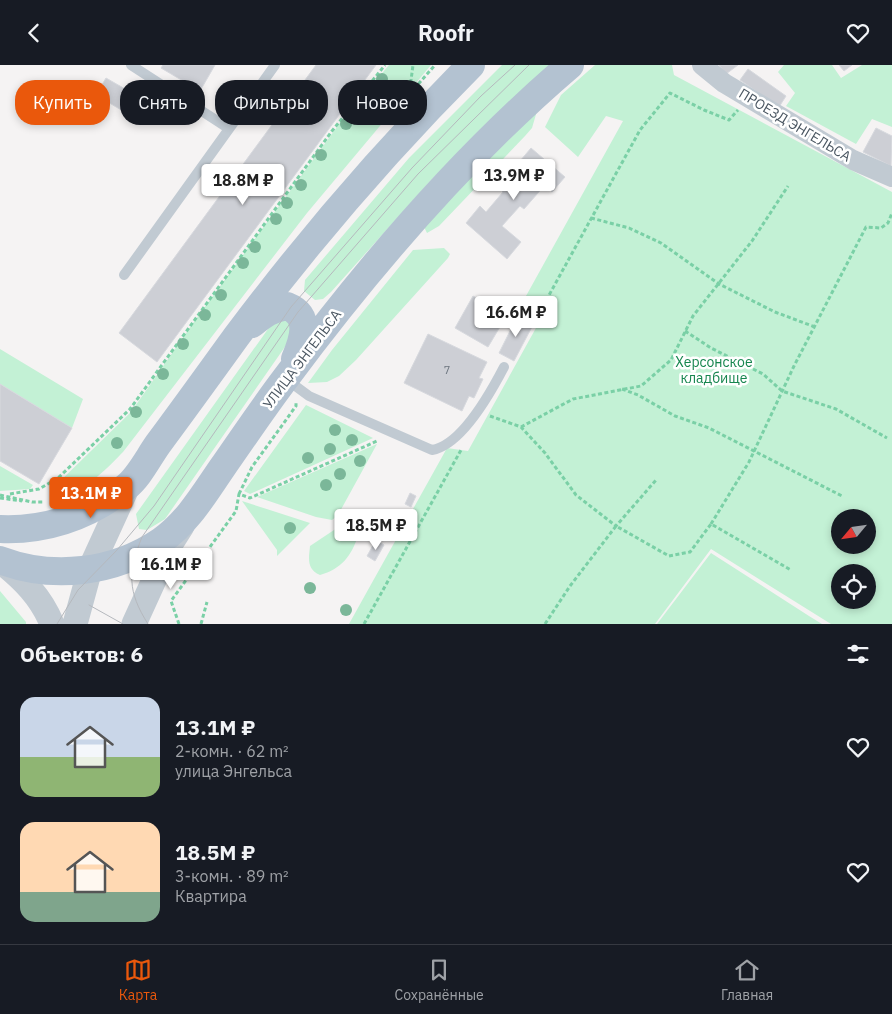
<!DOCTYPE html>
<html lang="ru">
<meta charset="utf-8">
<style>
:root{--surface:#171b24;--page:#20242c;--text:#f1f3f6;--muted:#9ea1a6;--line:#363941;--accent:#ea580c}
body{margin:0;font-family:"IBM Plex Sans",sans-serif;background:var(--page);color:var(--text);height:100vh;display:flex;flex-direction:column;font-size:19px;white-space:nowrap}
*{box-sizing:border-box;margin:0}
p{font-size:16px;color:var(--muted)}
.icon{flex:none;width:28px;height:28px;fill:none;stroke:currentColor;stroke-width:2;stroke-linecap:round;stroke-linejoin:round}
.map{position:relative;height:559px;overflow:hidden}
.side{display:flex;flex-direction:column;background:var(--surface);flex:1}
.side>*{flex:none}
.banner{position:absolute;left:15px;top:15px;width:500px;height:45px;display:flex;gap:10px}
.needle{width:32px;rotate:241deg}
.controls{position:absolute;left:831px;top:444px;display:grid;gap:10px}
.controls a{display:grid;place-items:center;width:45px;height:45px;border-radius:50%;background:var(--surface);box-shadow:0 2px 8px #0003;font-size:25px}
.price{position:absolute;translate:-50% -42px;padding:0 11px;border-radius:5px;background:#fff;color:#222;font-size:16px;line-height:32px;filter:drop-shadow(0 1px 2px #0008)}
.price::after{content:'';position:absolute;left:50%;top:30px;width:15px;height:11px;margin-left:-8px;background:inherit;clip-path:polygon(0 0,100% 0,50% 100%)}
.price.on{background:var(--accent);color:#fff}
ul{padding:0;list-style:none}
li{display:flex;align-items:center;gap:15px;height:125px;padding:0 20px}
li span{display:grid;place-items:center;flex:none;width:140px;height:100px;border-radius:15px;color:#555}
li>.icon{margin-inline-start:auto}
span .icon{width:60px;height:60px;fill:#fffc;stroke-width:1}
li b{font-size:21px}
h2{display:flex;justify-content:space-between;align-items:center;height:60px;padding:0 20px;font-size:21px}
.tag{padding:0 18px;border-radius:20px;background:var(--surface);box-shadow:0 2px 8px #0003;font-size:18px;line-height:45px}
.tag.on{background:var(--accent);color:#fff}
header{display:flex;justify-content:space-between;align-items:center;height:65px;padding:0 20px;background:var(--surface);font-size:22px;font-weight:700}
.menu{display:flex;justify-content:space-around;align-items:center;height:70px;border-top:1px solid var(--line);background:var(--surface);font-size:14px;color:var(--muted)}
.menu a{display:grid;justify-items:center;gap:2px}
.menu .on{color:var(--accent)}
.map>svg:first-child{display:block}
</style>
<header><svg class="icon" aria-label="back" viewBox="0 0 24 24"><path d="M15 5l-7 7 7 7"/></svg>Roofr<svg class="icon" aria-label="heart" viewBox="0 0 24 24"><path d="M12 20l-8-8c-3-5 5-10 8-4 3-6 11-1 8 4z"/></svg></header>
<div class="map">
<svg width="892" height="559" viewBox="0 0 892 559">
<rect width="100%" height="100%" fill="#f5f3f3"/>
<path fill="#c3f1d5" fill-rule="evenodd" d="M389,0H431L307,148L123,387C110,400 85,428 65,427C62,427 57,424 54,422L131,347L196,254L340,58Z
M502,0H554L433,113L331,227L323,234L315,235L304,226L305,215L409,93Z
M595,0H672L674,10L892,127V559H831L711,484L655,559H349L447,383L468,386L547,243L526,231L623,56L606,51L578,92L545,62L561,30ZM840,452H868V480H840ZM840,508H868V535H840Z
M784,0H832L841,13L862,0H892V62L872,54L856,79L786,41L795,28L778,7Z
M537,46L532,63L525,71L439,161L427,168L424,162L462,118Z
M444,183L450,189L448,193L356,295L339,311L327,317L308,318L332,285L413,185Z
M287,249L296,266L165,454L147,465L139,464L136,449L278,250Z
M0,284L83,334L72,363L0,319Z
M306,340L373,373L250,429L244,426Z
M377,379L338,450L332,455L316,452L257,432Z
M0,401L33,420L30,424L0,426Z
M242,436L310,458L277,491V485Z
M349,462L358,470C352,491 341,504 320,510C306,504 309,493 310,481L337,463Z
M711,488L809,551L822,559H657Z
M0,526L26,557V559H0Z"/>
<path fill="#cdcfd5" stroke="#d7d9de" d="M163,0H215L200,26L161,3Z
M316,0H376L157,297L119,268Z
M719,0H738L726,9Z
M839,0H852L844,6Z
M748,4L786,31L779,42L740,15Z
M106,13L139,32L128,49L96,30Z
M876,63L892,71L891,101L863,87Z
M531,83L565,112L552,127L545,120L524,144L520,141L502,161L521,177L507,194L466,158L480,141L486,147L503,127L498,122Z
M473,231L507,250L488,282L455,263Z
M518,250L534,258L514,296L499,288Z
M428,269L487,297L479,313L483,314L474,333L469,331L462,346L404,318Z
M0,319L72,363L39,419L0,396Z
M410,428L416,431L411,442L405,439Z
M376,475L384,480L375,496L367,491Z"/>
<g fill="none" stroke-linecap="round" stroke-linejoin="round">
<path stroke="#7ad0a6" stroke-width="3" stroke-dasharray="4 2.5" stroke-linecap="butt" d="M414,24L435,0
M409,31L413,0
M591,153L629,163L661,178L719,219L775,247L815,262
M543,241L640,65L670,28L704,45L729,55L738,45
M685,266L711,283L763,309L782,326L836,344L887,373
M622,324L638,330L675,351L709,363L842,431
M490,351L521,362L545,388L576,430L616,461L656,415
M521,362L573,334L641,321L671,295L693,251L752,176L788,121
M10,429L39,424L58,413L130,344L332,66L385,0
M239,429L252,402L296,341V336
M0,430L32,437H43
M0,433L22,436
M711,459L749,397L794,301L866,162L881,163L888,158L892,148
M179,559L171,536L236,446L239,429L250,433L377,376
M201,559L207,537
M364,559L461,385
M545,559L570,521L616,461L669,491L690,487L711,459L791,505"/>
<path stroke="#c1cad2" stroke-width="10" d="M131,0L228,63
M124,210L275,0
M286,314L309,331L432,385C462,380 491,327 504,302"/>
<path stroke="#c1cad2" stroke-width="20" d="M702,0L724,18L853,95L892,112"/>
<path stroke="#c1cad2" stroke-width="25" d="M0,496C23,514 41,532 52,559
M75,559L90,504L128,421
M134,559L170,480L182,461"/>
<path stroke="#b3c2d1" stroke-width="28" d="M252,259C263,250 272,243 287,241C312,251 303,275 295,294
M0,464C47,466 89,451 126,422C139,412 148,393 158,379C184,344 210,308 236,272C308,176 386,85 471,0
M0,495C53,515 114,508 161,476C188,457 204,429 222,403C243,373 263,343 285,314C369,201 462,92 570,0"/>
<path stroke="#b5b8bd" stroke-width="1" d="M89,540L123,559
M57,559L78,525L117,485L154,441L291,242L412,103L481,31L515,0
M148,559C127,526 128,507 142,472L298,247L418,109L529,0"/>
</g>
<g fill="#7bb799">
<circle cx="382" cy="14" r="6"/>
<circle cx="366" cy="36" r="6"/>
<circle cx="346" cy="59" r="6"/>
<circle cx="321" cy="90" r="6"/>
<circle cx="301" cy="120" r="6"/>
<circle cx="287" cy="138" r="6"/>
<circle cx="276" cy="154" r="6"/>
<circle cx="255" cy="182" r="6"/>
<circle cx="243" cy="198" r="6"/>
<circle cx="221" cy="230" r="6"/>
<circle cx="205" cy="250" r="6"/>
<circle cx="183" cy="279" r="6"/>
<circle cx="163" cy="309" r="6"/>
<circle cx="136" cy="347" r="6"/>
<circle cx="335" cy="365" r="6"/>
<circle cx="352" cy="375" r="6"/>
<circle cx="117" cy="378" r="6"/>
<circle cx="330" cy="384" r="6"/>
<circle cx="308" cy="393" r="6"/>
<circle cx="360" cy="396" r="6"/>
<circle cx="340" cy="409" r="6"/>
<circle cx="326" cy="420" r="6"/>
<circle cx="290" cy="463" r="6"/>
<circle cx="310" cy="523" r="6"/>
<circle cx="346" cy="545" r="6"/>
</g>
<g text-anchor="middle" stroke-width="5" stroke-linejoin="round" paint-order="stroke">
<g font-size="11" fill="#6b747e">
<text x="447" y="309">7</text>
</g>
<g font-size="14" fill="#4a5661" stroke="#fff">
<text transform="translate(795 60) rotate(31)" y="5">ПРОЕЗД ЭНГЕЛЬСА</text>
<text transform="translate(302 294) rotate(-53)" y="5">УЛИЦА ЭНГЕЛЬСА</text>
</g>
<g font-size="14" fill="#17864f" stroke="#fff">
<text x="714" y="302">Херсонское<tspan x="714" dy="16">кладбище</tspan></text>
</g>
</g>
</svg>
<div class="controls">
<a><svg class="needle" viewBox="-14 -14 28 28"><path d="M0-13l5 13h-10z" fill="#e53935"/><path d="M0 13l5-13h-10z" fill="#9ea1a6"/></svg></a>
<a><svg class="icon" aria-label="locate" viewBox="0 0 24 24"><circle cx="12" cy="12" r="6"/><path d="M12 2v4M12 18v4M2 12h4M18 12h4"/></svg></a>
</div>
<b class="price" style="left:514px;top:136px">13.9M ₽</b>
<b class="price" style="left:243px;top:141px">18.8M ₽</b>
<b class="price" style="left:516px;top:273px">16.6M ₽</b>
<b class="price on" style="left:91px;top:454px">13.1M ₽</b>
<b class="price" style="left:376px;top:486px">18.5M ₽</b>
<b class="price" style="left:171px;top:525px">16.1M ₽</b>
<div class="banner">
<a class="tag on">Купить</a>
<a class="tag">Снять</a>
<a class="tag">Фильтры</a>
<a class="tag">Новое</a>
</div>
</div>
<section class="side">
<h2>Объектов: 6<svg class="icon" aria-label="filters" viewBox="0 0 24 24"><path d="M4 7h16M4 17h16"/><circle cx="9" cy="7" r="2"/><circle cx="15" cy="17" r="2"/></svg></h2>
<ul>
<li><span style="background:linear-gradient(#c9d6e8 60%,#8fb573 0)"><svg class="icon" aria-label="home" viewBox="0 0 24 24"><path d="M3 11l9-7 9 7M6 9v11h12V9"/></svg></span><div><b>13.1M ₽</b><p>2-комн. · 62 m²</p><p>улица Энгельса</p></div><svg class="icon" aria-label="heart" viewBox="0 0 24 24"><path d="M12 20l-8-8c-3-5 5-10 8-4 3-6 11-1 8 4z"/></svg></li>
<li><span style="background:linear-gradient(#ffd9b3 70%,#7fa58c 0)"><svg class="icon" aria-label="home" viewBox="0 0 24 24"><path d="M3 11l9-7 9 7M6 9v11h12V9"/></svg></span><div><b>18.5M ₽</b><p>3-комн. · 89 m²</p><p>Квартира</p></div><svg class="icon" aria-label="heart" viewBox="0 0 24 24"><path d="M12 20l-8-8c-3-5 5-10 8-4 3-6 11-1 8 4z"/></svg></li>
</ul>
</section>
<nav class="menu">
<a class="on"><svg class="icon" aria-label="map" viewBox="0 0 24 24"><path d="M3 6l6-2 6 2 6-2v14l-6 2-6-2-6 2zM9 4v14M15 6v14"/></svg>Карта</a>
<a><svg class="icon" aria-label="saved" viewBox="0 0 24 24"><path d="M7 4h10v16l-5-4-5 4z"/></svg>Сохранённые</a>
<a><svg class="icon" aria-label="home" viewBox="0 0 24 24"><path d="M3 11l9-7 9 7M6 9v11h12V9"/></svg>Главная</a>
</nav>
